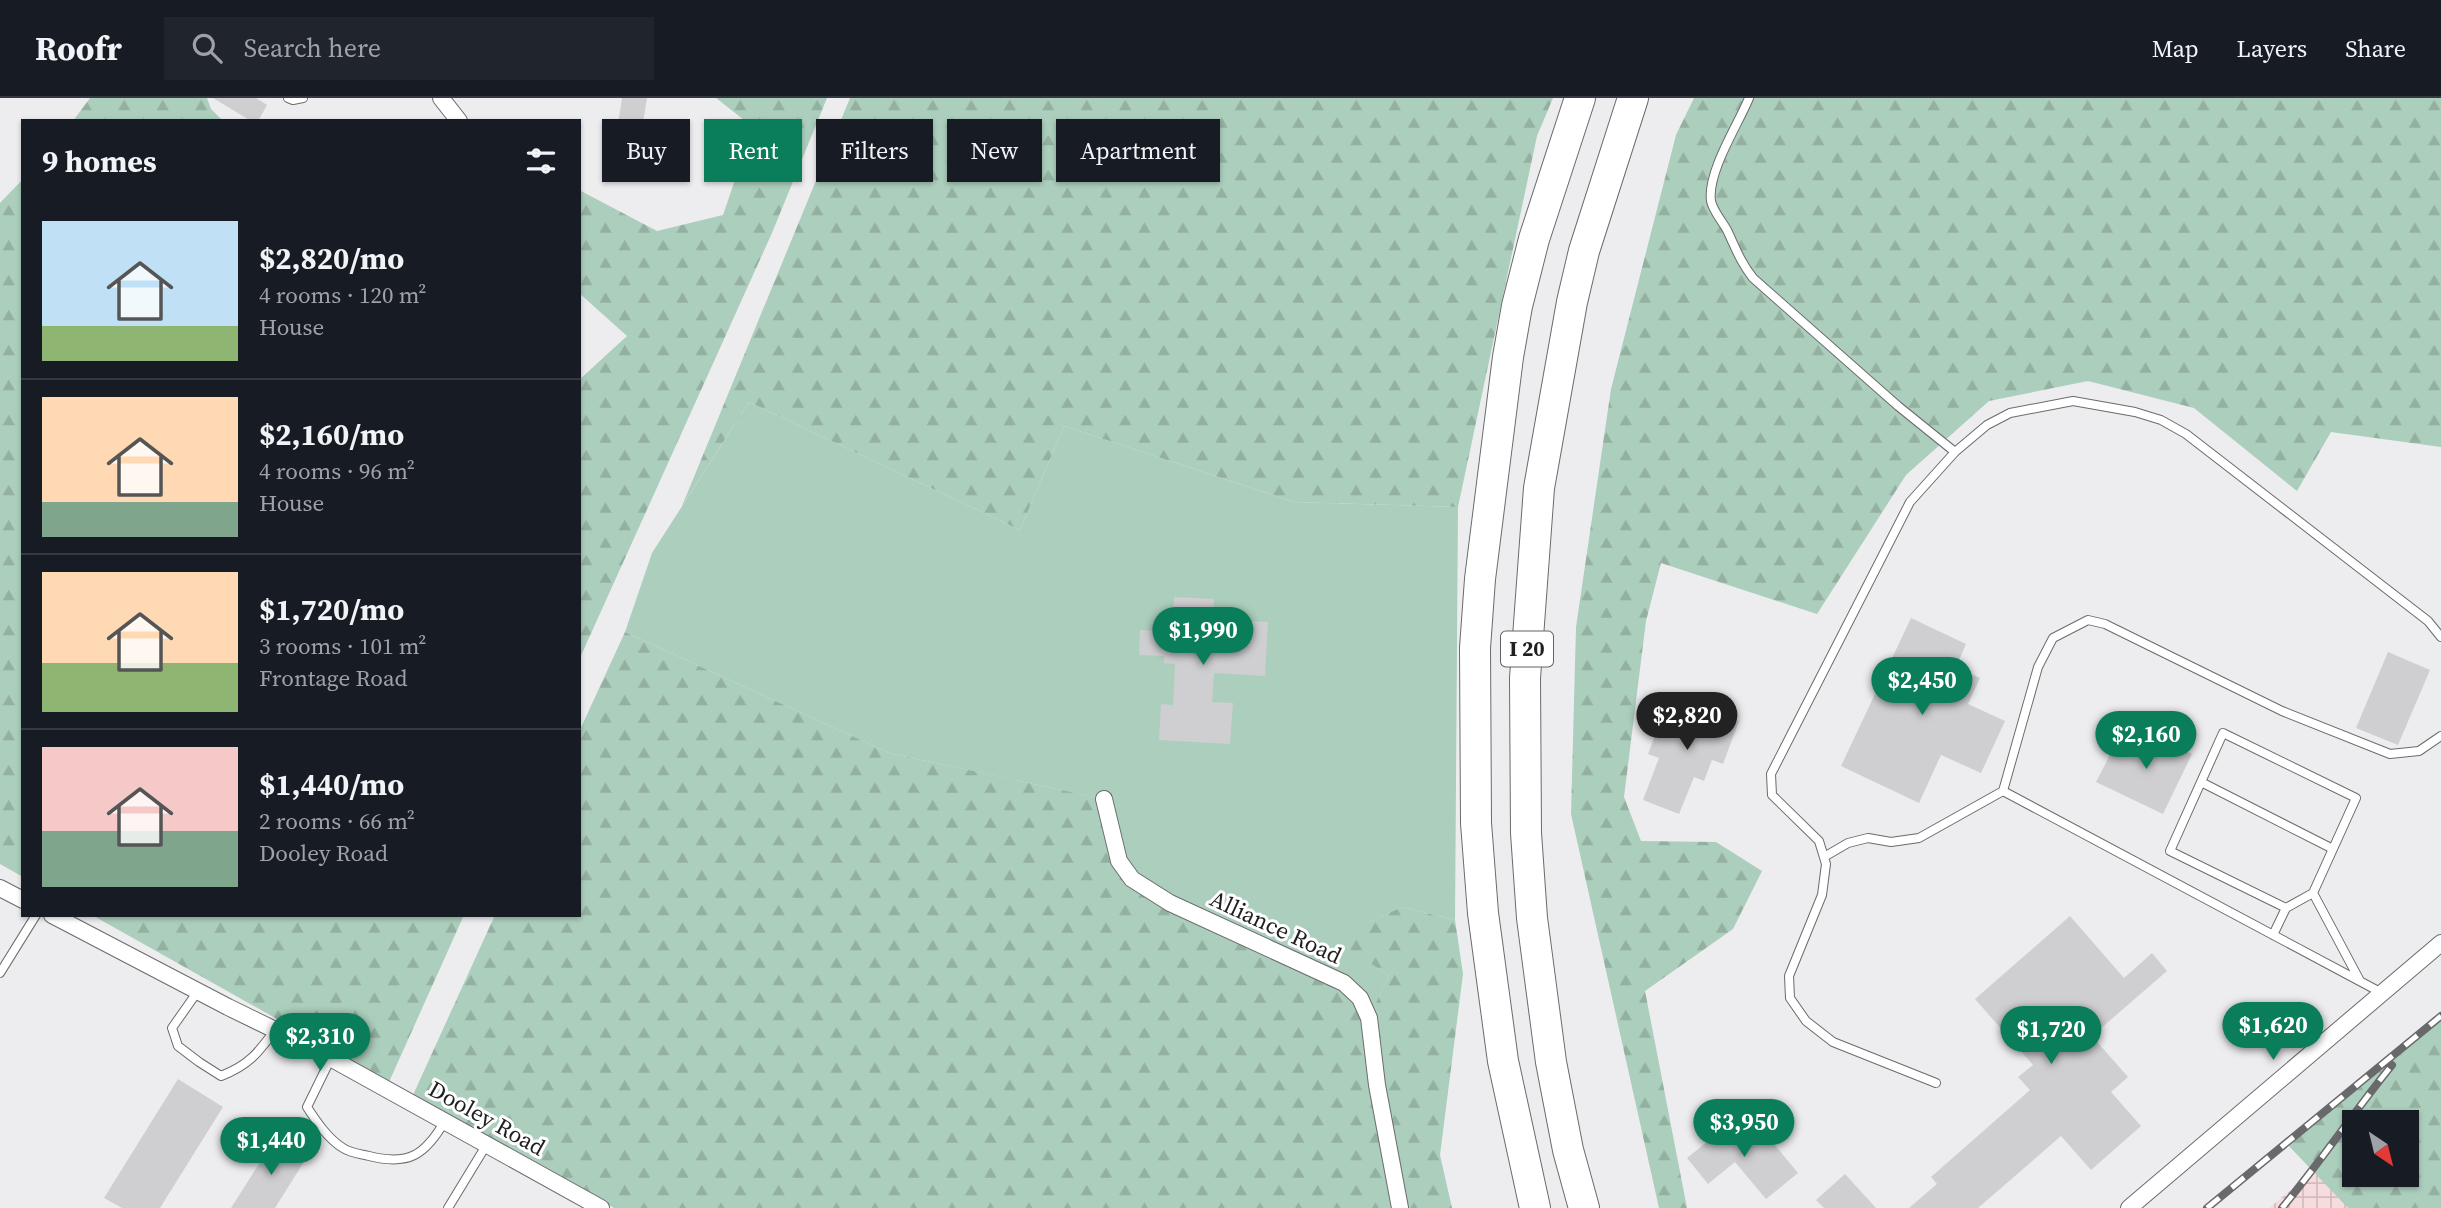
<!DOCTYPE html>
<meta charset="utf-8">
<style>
:root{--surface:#171b24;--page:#20242c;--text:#f1f3f6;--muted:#9ea1a6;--line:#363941;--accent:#0a7e5b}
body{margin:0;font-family:"Source Serif 4",serif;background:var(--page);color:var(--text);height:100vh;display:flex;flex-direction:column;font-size:26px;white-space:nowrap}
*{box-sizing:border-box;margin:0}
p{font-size:23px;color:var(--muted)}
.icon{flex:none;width:38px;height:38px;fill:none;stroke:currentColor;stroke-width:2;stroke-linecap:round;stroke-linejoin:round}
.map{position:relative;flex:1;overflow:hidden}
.side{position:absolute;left:21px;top:21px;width:560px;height:798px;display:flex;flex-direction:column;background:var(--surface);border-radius:0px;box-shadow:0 2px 5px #0004}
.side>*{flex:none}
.hud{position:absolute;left:602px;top:21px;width:665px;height:63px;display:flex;gap:14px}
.needle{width:46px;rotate:145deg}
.tools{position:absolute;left:2342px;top:1012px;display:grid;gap:14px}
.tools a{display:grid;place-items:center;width:77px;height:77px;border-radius:0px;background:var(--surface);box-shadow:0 2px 5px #0004;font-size:35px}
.price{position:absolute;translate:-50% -60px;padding:0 16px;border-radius:24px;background:var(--accent);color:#fff;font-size:23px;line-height:46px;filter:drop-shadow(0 2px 4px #0008)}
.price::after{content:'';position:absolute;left:50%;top:42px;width:21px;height:16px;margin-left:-10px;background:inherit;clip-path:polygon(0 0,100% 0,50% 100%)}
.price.current{background:#222;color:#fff}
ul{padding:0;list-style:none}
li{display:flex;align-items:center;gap:21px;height:175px;padding:0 21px}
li+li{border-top:2px solid var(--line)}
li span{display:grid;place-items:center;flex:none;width:196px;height:140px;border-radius:0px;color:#555}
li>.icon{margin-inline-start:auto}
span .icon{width:84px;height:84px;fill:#fffc;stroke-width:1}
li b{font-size:30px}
h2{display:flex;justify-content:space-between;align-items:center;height:84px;padding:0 21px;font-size:30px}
.chip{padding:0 24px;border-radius:0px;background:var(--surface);box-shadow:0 2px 5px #0004;font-size:24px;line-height:63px}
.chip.current{background:var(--accent);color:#fff}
header{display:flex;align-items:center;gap:42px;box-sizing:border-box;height:98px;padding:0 35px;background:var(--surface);border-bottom:2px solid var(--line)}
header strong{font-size:33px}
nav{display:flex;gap:38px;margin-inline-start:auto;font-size:24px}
.search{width:490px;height:63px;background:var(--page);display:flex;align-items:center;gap:18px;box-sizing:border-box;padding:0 24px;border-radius:0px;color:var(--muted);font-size:26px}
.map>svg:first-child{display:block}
</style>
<header>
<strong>Roofr</strong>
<div class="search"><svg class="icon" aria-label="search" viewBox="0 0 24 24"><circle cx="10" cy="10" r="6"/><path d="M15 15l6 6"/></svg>Search here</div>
<nav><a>Map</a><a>Layers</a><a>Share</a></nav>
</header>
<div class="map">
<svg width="2441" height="1110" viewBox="0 0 2441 1110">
<defs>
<pattern id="industrial-grid" width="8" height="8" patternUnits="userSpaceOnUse" patternTransform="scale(1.75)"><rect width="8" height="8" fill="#f7dcde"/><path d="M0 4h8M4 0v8" fill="none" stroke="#d3bcbe"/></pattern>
<pattern id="forest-firs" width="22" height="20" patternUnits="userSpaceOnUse" patternTransform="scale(1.75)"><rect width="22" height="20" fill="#accebc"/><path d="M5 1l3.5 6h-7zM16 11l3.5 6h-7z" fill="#94b0a1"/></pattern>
</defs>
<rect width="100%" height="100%" fill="#ededf0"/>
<path fill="url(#industrial-grid)" d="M2331,1059L2378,1110H2269Z"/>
<path fill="#accebc" d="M749,304L1020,432L1064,328L1294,404L1458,409L1455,822L1402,809L1334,840L1389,878L1369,920L1132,781L1103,701L889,655L625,534L652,455Z"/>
<path fill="url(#forest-firs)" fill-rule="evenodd" d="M90,0H207L211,11L223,23H73Z
M716,0H827L772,135L579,562V282L627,238L579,195V92L657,133L723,117L753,29Z
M850,0H1553L1537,38L1458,409L1294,404L1064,328L1020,432L749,304L682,408Z
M1694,0H2441V349L2331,334L2297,393L2194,310L2088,283L1989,303L1906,377L1817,516L1661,465L1646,523L1624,699L1641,743L1716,744L1762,773L1733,831L1645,893L1687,1110H1659L1571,716L1576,529L1611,291L1676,37Z
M23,81V779L0,766V105Z
M625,534L889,655L1104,701L1132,781L1344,885L1369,919L1389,878L1333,840L1402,809L1455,822L1463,876L1440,1057L1452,1110H614L413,997L495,817H579V634Z
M92,817H464L389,984Z
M2441,918V1110H2348L2286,1045ZM2354,1024H2406V1076H2354Z"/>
<path fill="#cfcfd2" d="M213,0H256L267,7L258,23H251Z
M622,0H647L640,43L616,39Z
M1174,499L1214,501L1213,521L1268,524L1265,578L1214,575L1212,604L1233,605L1230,646L1159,642L1161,606L1173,607L1175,566L1164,565V558L1139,557L1140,532L1163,533L1164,521L1173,522Z
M1911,520L1966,546L1956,569L1980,580L1968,606L2005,623L1981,675L1941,657L1919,705L1841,668Z
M2388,554L2430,572L2398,647L2356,630Z
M1680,601L1739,623L1723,666L1712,662L1704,683L1694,679L1679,716L1643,702L1659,660L1648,656L1663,616L1673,620Z
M2141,631L2192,656L2163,716L2096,684L2115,647L2129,654Z
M2070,818L2124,880L2152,855L2167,873L2092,938L2128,979L2111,994L2141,1028L2091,1072L2061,1038L1978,1110H1909L1937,1086L1931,1079L2030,992L2018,979L2033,967L1975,901Z
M178,981L223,1009L160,1110H122L104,1100Z
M1735,1021L1754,1043L1765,1035L1798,1075L1766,1101L1735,1064L1708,1086L1687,1060Z
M276,1039L307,1059L275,1110H231Z
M1845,1076L1876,1110H1824L1816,1102Z"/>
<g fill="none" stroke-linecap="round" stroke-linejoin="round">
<defs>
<path id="service" d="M288,0L293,2L303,0
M1749,0C1738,27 1707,74 1711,103C1713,113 1722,123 1727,132C1736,151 1740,163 1753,180L1898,308L1955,354
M2201,684L2333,751
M2003,693L2038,569L2053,540L2088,522L2105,526L2282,613L2390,656L2419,653L2441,638
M1824,759L1848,745L1868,740L1891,744L1919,740L2003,693L2382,895
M2286,810L2313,795
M2273,837L2286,810L2170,753L2223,635L2356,700L2313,795L2360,883
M0,875L36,817
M198,893L172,930L178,948L199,964L221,978C249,967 258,955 275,932
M331,960L307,1009C316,1023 328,1041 343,1050C350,1055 361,1056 369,1058C409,1068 425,1057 445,1023
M1936,985L1833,944L1806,923L1790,900L1789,878L1822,797L1826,766L1819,743L1772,697L1771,676L1910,404L1955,354L1987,327L2010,315L2073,303L2135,314L2161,322L2186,336L2428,523L2441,539
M448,1110L487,1046"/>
<path id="minor" d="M441,0L459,23
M1104,701L1119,763L1132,781L1170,805L1344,885L1360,900L1369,920L1377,987L1400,1110
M0,790L23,802
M52,817L228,909L314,951L601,1110
M2129,1110L2441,845"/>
<path id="motorway" d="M1535,1110L1503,963L1483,815L1476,725L1475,550L1480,481L1508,259L1517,208L1534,141L1580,0
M1584,1110L1568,1052L1551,964L1532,820L1526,735L1525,580L1539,390L1572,204L1584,153L1633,0"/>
</defs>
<use href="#service" stroke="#6b6b6e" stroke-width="10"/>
<use href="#minor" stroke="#6b6b6e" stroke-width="18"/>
<use href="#motorway" stroke="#6b6b6e" stroke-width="32"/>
<use href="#service" stroke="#fff" stroke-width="8"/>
<use href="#minor" stroke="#fff" stroke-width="16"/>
<use href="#motorway" stroke="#fff" stroke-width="30"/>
<defs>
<path id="rail" d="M2207,1110L2441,918
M2282,1110C2321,1063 2354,1014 2392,967"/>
</defs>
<use href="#rail" stroke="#69696b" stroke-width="8"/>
<use href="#rail" stroke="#fff" stroke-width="5" stroke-dasharray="16" stroke-linecap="butt"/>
</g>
<g text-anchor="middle" stroke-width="6" stroke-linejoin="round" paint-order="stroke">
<rect fill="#fff" stroke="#626263" stroke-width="2" x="1501" y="533.5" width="52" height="35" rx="5"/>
<g font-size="21" font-weight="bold" fill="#1f1f20">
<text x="1527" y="558">I 20</text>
</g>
<g font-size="23" fill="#1f1f20" stroke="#fff">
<text transform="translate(1276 829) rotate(25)" y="8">Alliance Road</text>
<text transform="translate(487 1020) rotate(29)" y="8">Dooley Road</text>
</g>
</g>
</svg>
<div class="tools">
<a><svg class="needle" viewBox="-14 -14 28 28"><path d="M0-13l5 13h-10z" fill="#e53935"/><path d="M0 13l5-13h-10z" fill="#9ea1a6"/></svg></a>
</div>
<b class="price" style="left:1203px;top:569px">$1,990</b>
<b class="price" style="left:1922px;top:619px">$2,450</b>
<b class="price current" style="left:1687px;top:654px">$2,820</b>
<b class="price" style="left:2146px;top:673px">$2,160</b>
<b class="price" style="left:2273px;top:964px">$1,620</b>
<b class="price" style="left:2051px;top:968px">$1,720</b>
<b class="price" style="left:320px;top:975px">$2,310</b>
<b class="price" style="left:1744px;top:1061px">$3,950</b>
<b class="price" style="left:271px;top:1079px">$1,440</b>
<div class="hud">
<a class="chip">Buy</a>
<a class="chip current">Rent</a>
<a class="chip">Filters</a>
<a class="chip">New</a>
<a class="chip">Apartment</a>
</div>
<section class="side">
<h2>9 homes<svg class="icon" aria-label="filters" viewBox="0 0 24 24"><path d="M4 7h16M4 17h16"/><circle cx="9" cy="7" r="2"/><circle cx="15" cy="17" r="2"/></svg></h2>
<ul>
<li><span style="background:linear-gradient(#bfe0f5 75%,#8fb573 0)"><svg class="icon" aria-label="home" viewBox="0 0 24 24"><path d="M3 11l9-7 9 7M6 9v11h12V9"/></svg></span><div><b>$2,820/mo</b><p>4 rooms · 120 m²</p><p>House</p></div></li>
<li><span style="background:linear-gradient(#ffd9b3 75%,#7fa58c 0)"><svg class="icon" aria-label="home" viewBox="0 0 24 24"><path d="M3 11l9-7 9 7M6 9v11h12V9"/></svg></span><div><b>$2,160/mo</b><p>4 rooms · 96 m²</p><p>House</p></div></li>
<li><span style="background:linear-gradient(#ffd9b3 65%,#8fb573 0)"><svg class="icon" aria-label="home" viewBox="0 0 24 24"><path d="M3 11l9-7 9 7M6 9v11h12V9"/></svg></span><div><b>$1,720/mo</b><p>3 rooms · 101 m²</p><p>Frontage Road</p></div></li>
<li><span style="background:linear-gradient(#f6c9c9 60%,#7fa58c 0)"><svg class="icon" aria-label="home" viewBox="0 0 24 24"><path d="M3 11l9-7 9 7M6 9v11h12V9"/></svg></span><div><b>$1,440/mo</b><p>2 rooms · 66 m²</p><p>Dooley Road</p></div></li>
</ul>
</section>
</div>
